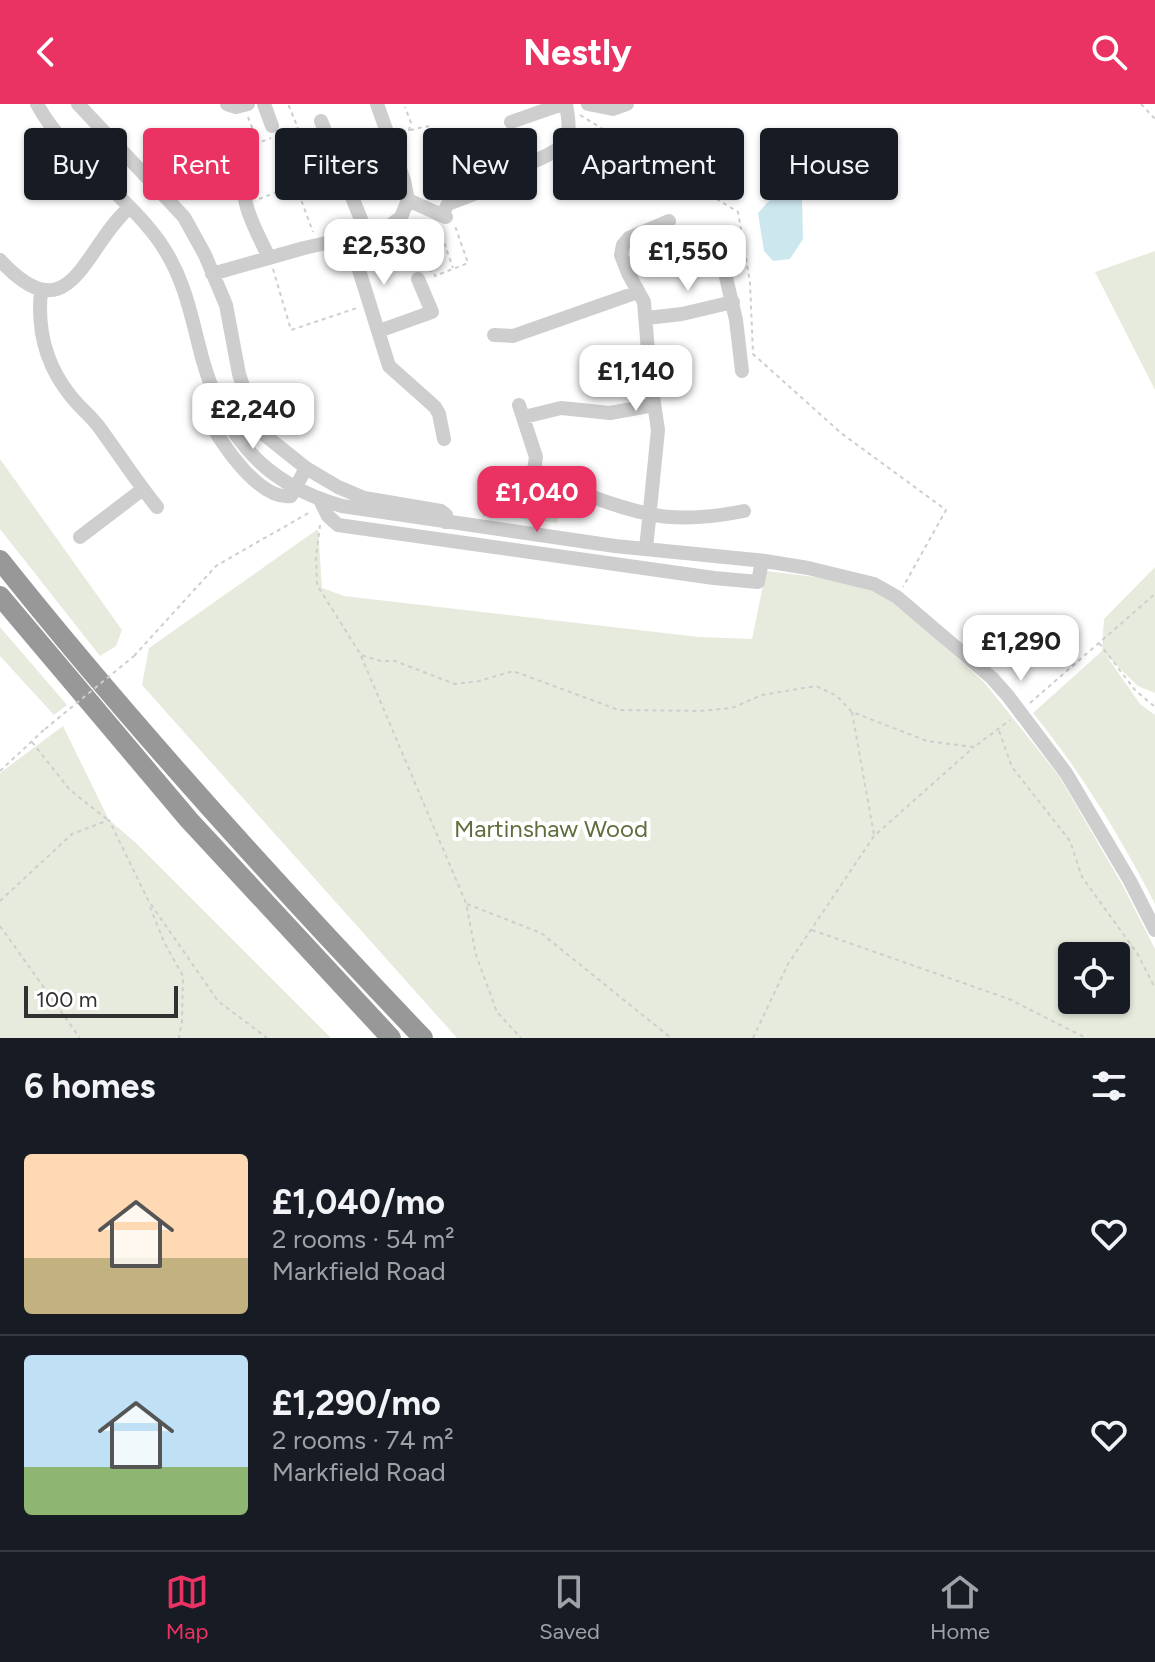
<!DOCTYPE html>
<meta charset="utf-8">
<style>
:root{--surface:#171b24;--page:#242831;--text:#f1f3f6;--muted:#9ea1a6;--line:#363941;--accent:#ea3263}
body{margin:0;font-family:Figtree,sans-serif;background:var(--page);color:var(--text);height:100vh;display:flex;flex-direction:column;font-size:30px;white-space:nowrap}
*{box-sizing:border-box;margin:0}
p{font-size:26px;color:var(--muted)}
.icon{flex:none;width:44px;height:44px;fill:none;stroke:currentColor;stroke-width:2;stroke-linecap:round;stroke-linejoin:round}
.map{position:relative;height:934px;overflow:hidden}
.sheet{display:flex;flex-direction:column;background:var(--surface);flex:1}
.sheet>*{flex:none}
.banner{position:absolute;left:24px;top:24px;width:1108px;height:72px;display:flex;gap:16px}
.tools{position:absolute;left:1058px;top:838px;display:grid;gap:16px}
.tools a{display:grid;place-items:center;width:72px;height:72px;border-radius:8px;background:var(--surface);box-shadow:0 2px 6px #0004;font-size:40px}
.scale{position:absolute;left:24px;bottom:20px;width:154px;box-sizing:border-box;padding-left:8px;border:4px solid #313131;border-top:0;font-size:22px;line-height:28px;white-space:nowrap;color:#313131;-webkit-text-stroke:6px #fff;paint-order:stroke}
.price{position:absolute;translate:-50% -68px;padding:0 18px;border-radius:16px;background:#fff;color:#222;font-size:26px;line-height:52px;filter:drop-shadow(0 2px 4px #0008)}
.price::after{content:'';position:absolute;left:50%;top:48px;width:24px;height:18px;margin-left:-12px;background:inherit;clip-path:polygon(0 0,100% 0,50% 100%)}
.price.active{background:var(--accent);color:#fff}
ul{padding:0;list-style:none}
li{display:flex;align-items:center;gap:24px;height:200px;padding:0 24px}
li+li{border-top:2px solid var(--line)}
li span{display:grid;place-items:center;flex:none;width:224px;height:160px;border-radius:8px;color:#555}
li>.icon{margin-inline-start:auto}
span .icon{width:96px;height:96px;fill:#fffc;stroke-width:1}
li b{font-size:34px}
h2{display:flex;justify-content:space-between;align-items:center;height:96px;padding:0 24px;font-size:34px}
.chip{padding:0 28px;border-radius:8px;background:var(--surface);box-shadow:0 2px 6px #0004;font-size:28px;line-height:72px}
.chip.active{background:var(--accent);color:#fff}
header{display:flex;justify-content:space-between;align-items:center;height:104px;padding:0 24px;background:var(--accent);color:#fff;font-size:36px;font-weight:700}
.dock{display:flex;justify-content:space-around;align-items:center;height:112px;border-top:2px solid var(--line);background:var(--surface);font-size:22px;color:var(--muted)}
.dock a{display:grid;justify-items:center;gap:4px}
.dock .active{color:var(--accent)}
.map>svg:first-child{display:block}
</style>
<header><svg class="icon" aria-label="back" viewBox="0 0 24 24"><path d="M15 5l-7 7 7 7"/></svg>Nestly<svg class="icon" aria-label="search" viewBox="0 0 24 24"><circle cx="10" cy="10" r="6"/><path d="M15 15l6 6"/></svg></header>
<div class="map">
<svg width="1155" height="934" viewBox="0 0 1155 934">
<rect width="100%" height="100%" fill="#fff"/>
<path fill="#e7ebdd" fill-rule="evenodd" d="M1155,147V286L1095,168Z
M0,355L122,526L116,542L100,552L0,425Z
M522,391L559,408L557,419L499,412L501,404L510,406L515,401L513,397Z
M318,425L322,484L344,492L699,533L752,535L766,467L874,480L984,578L1059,672L1123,782L1155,845V934H457L142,581L149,544ZM1072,852H1116V896H1072Z
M1155,463V589L1138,582L1106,551L1140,600L1155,611V800C1120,732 1081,668 1033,609L1102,547L1104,515Z
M0,523L67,601L54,611L0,552Z
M63,622L109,716L135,738L331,934H0V669Z"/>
<path fill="#cce7ee" d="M792,84L802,95L803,135L790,155L773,157L764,147L758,109L779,86Z"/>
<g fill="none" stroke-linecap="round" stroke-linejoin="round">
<path stroke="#cecece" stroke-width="2" stroke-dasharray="4 4" stroke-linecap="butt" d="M1141,0L1155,15
M580,11L738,108L750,178L753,250L841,329L946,406L903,483
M248,13L258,39L271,34
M410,26L429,22
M401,30L409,26L411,19L405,3
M280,31L298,24L288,0
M296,82L313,128
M259,95L327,68
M439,124L453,164
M401,128L414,163
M273,165L291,226L357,204
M429,167L433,166L435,172L468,159L455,122
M484,412C488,391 509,386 522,373
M320,421L316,453L317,481L361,551L381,557H395L455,580L479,577L513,567L619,606L699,607L732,604L762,591L816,582L837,592L852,608L927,637L974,643L1010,616
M1099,539L1135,586L1155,603
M134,552L216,462L310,408
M361,552L466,799L476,851L497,908L521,934
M1030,599L1155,490
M852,608L874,731
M999,627L1012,663L1070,737L1082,773L1137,849L1155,884
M32,638L70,686L108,716
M0,667L45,625
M0,797L72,730L109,716L148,796L218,897L267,934
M467,800L541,829L671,934
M150,803L164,838L183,872L182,917L179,934
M0,822L80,934
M812,826L1009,895L1086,934
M753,934L788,860L874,732L974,643"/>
<path stroke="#cecece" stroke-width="14" d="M37,0C66,54 123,87 159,137C181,168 189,201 198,238C218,323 256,378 342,402L615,442L765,457L808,464L874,480L897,493L992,574L1008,592L1066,669L1130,777L1155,826
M78,0L184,113L205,151L226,201L239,270L257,325L306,364L338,383L364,394L441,407L446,411L445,418
M227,0L236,3L248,0
M264,0L272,22
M588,0L613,5L627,0
M321,17L367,130
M511,18L563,0
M236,50L248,73C235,93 260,133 269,154
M91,63L116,40
M502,70C517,64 557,51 565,38C571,28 568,12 566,0
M408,96L446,113
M442,111L448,100L474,90L458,57
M349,134L389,262L435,303L439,310L444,335
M723,144L722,156L736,216L742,267
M0,156C71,233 83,144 129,104
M212,170L304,144L384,126L401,113L408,96L404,76L377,0
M41,187C37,225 46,261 70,291C78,302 90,311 99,323C118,349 136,377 157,403
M647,214L682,210L733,198
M379,227L432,208L418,175
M494,231L513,232L638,188
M246,296L220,306L210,316C220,340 261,397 291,392L306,364
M519,301L536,353L534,366L544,376L567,386
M524,313L561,304L610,309L654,301
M587,391C650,414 678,420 744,407
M320,396L328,412L338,421L714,474L758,478L762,457
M80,433L143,385
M646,445L658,326L650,272L644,198L628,169L621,151L623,141L629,134L669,117"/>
<path stroke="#989898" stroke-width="20" d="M0,456C132,622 276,780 423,934
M0,492L189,716L391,934"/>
<path stroke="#cecece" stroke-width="2" stroke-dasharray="4 4" stroke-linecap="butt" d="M45,625L134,552"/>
</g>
<g text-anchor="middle" stroke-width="8" stroke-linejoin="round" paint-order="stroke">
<g font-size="24" fill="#5e6f3d" stroke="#fff">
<text x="551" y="733">Martinshaw Wood</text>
</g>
</g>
</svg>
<div class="tools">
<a><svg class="icon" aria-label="locate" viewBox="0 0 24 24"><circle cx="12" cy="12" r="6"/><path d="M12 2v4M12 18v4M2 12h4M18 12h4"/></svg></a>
</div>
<div class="scale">100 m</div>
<b class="price" style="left:384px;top:183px">£2,530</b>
<b class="price" style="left:688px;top:189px">£1,550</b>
<b class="price" style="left:636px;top:309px">£1,140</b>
<b class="price" style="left:253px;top:347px">£2,240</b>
<b class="price active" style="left:537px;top:430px">£1,040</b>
<b class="price" style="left:1021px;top:579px">£1,290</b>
<div class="banner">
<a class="chip">Buy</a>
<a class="chip active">Rent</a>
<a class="chip">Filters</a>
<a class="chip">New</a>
<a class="chip">Apartment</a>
<a class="chip">House</a>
</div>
</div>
<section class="sheet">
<h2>6 homes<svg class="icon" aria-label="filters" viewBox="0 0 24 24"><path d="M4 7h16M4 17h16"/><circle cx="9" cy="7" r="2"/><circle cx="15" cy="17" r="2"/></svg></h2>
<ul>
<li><span style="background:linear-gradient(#ffd9b3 65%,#c2b280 0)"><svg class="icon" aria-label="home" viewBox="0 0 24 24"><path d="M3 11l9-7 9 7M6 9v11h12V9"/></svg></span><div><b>£1,040/mo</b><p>2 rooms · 54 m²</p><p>Markfield Road</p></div><svg class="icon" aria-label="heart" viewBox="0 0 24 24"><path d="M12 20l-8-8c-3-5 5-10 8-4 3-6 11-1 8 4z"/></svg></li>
<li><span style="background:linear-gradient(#bfe0f5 70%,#8fb573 0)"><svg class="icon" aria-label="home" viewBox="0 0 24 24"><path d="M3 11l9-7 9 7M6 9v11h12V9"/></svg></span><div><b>£1,290/mo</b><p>2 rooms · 74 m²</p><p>Markfield Road</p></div><svg class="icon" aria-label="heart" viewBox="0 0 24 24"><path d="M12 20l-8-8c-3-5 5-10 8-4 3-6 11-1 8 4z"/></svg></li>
</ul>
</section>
<nav class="dock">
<a class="active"><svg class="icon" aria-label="map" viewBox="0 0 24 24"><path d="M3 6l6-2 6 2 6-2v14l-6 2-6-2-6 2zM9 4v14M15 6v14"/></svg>Map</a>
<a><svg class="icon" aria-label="saved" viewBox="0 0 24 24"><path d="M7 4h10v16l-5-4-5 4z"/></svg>Saved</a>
<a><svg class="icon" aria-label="home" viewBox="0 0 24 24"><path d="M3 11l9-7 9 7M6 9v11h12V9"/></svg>Home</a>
</nav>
